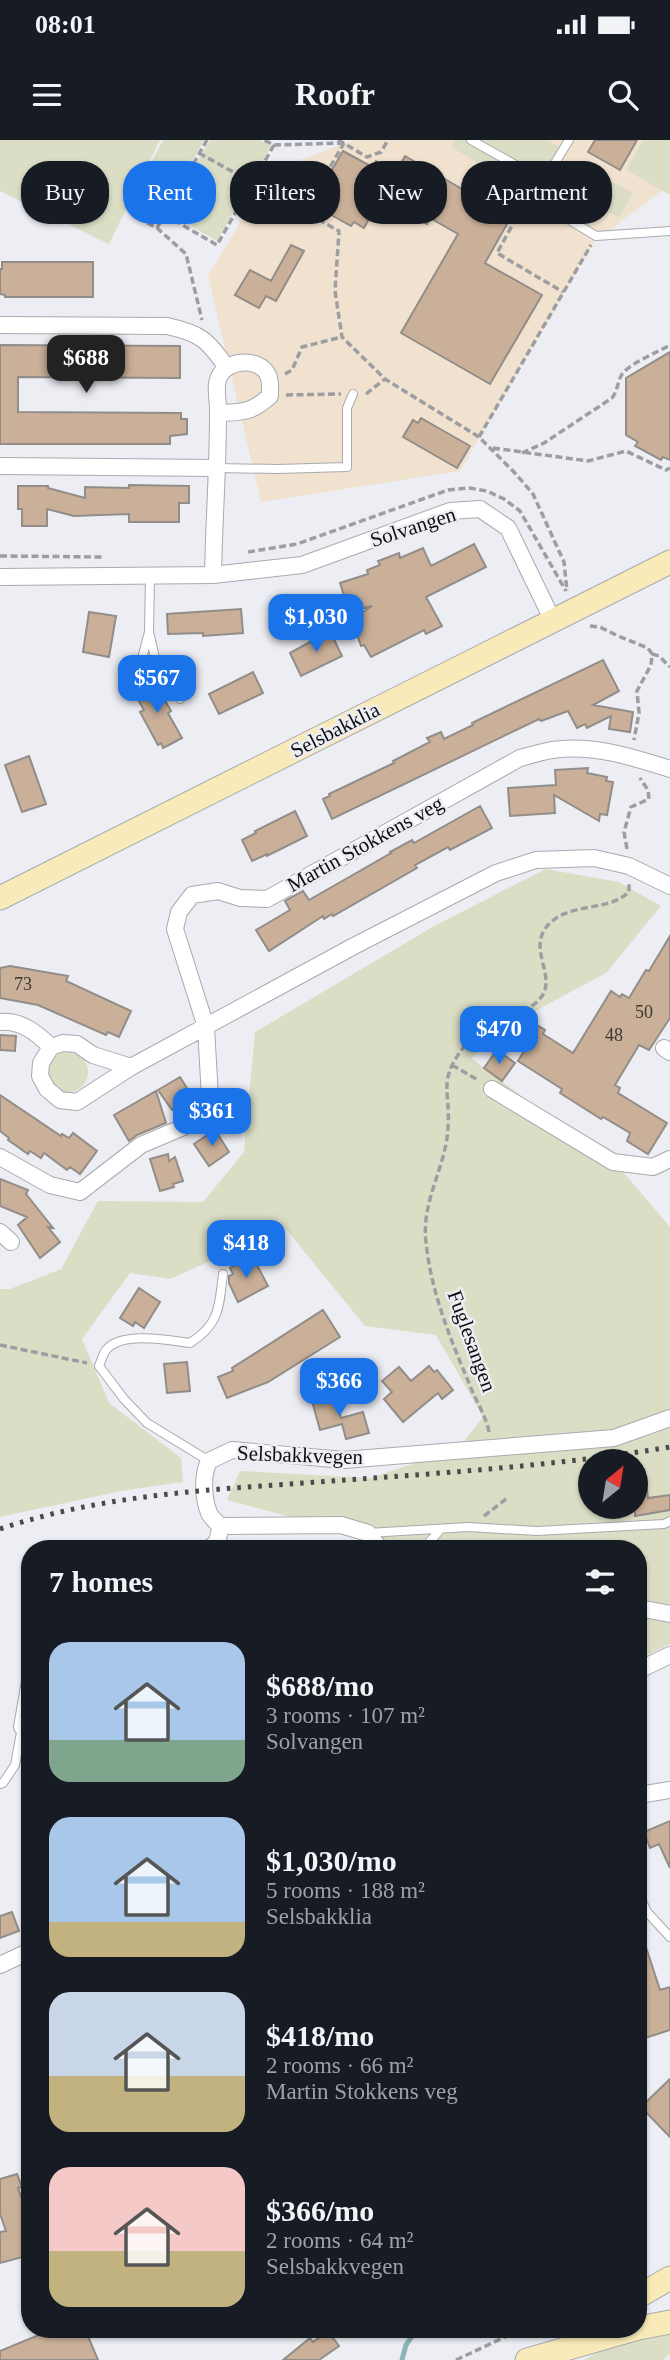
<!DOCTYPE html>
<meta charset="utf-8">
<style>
:root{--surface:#171b24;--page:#242831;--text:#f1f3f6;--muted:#9ea1a6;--accent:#1a73e8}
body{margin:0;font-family:Georgia,serif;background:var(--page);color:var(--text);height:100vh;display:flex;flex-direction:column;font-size:26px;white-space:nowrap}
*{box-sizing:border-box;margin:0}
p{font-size:23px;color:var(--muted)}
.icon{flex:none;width:38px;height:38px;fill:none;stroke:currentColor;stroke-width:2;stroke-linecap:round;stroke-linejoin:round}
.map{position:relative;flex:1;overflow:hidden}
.drawer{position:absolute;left:21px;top:1400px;width:626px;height:798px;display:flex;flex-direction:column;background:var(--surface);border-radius:28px;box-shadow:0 2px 5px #0004}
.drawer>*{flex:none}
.top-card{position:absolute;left:21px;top:21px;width:628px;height:63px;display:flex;gap:14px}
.needle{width:46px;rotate:30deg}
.tools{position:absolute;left:578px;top:1309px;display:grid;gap:14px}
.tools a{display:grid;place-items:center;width:70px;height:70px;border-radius:50%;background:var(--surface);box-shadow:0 2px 5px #0004;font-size:35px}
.price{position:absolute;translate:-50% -60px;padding:0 16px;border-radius:14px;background:var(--accent);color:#fff;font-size:23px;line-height:46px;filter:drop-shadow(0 2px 4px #0008)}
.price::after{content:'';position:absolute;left:50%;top:42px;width:21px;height:16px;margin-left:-10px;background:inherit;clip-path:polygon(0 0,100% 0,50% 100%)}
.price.current{background:#222;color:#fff}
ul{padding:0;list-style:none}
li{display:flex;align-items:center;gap:21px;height:175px;padding:0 28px}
li span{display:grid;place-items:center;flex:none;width:196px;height:140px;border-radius:21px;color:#555}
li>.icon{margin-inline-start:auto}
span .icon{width:84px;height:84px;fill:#fffc;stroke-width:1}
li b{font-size:30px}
h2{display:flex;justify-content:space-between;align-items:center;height:84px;padding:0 28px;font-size:30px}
.tag{padding:0 24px;border-radius:28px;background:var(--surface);box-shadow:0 2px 5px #0004;font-size:24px;line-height:63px}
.tag.current{background:var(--accent);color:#fff}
.status{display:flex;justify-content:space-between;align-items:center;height:49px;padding:0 35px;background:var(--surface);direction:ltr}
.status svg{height:19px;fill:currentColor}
header{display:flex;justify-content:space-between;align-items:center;height:91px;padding:0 28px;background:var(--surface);font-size:32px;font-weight:800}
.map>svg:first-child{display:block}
</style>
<div class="status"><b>08:01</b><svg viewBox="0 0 49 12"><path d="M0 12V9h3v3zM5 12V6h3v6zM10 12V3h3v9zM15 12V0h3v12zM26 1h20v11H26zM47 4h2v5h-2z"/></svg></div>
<header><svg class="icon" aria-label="menu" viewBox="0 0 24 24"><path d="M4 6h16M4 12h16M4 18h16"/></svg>Roofr<svg class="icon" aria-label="search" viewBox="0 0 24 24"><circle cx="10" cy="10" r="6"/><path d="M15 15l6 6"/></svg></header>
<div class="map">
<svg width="670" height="2220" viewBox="0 0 670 2220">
<rect width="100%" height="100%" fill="#eceef4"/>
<path fill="#f0e2cf" d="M354,0H670L663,50L594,102L460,331L261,362L208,136L271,31Z"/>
<path fill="#dbdec5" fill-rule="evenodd" d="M0,0H160L109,104L0,51Z
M163,0H204L180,44L149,27Z
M210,0H260L271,6L217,101L168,73Z
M455,0H548L566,11L538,59L451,7Z
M643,0H670V55L626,30Z
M582,25L633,53L619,78L568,49Z
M546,729L619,742L661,766L606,833L524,877L471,918L624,1033L670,1087V1504L639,1519V1409H370L366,1397L227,1360L240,1331L371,1338L459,1308L483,1277L436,1195L365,1186L285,1088L170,1139L130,1133L82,1199L109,1263L181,1318L183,1342L121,1351L0,1377V1149H10L61,1129L98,1061L203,1062L244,1012L255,892L436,785ZM590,1321H635V1367H590Z
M48 932a20 20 0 1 1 40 0a20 20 0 1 1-40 0Z
M670,2189V2214L663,2220H583L635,2193Z"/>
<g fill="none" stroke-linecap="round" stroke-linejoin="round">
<path stroke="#8db6bb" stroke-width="5" d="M402,2220L406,2205L417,2189"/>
</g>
<path fill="#cab099" stroke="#928d89" stroke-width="2" d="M595,0H637L620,30L588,12Z
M343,11L372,27L376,21L385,26L401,23L405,16L462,49L466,42L496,60L492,66L511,77L485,123L542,155L490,244L401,193L458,94L430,78L427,84L381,57L364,88L354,82L351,86L312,64Z
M291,105L304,111L276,161L266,156L259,168L235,155L250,130L271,141Z
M2,122H93V157H5V155L0,154V129H2Z
M0,205L180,206V238L18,237V272L181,273V279H187V294L170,296V304H0Z
M670,212V320L663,317L661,320L635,306L638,302L626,295V238Z
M421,278L470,306L457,328L403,297L413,280L418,283Z
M129,345L189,346V363H179V382H129V374L74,376L47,369V386H22V369H18V346H48V348L85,358V347L129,348Z
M474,404L486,427L426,457L442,486L426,494L424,490L371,517L364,505L361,506L352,479L372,466L349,471L340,443L368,434L367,430L380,425L378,421L399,413L400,418L423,408L431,426Z
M304,457L309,481L287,486L283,461Z
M241,469L243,493L203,496V493L168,494L167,474Z
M89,472L116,476L109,517L83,512Z
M330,491L342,516L301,536L290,513Z
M603,520L619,551L593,565L633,572L630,592L609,589L611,576L587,588L585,584L577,588L568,571L541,581L539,579L332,679L323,659L330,656L329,654L394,623L393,621L430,602L427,598L441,592L444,599L473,585L472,583Z
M253,532L263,553L219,574L209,554Z
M153,540L171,571L168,573L182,598L163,608L161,603L158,605L140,572L144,570L133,551Z
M29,616L46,664L22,672L5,625Z
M588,628L587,633L607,637L606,641L613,642L607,675L600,674L599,681L554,655L555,673L510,676L508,648L556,645L555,630Z
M480,666L492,688L450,710L448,707L415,725L417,728L333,776L332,774L324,779L323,776L269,811L256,790L290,770L285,761L303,751L309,760L391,713L390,712L412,700L414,703Z
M295,671L307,696L267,716V714L252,721L242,700L256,693L255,691Z
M670,796V878L649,910L639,905L615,945L620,948L618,953L667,983L648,1014L627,1001L630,993L603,977L601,979L560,953L562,949L518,921L531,900L522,894L530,881L545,890L543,894L573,913L611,851L620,857L622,854L629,858L646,830L649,831Z
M10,826L68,836L66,841L131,871L119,897L108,892L106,895L38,865L0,858V828Z
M0,895L16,896L15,911L0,910Z
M497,910L515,923L502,941L484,928Z
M180,937L193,958L172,970L158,950Z
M156,951L166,983L137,995L129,1001L114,975Z
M0,955L61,996L62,994L69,998L73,993L97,1011L80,1034L70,1027L67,1030L44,1013L41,1018L30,1011L28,1014L8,1000L9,998L0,991Z
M215,990L229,1012L209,1026L194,1004Z
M168,1014L169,1021L175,1017L183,1041L173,1044L174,1047L160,1051L150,1019Z
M0,1039L28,1050L26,1054L53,1088L48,1087L60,1102L40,1118L18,1085L27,1077L0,1066Z
M246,1120L249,1126L256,1123L268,1146L238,1162L229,1143V1136L233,1134L230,1128Z
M139,1148L160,1162L144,1188L135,1182L133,1186L120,1178Z
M323,1170L340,1197L268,1242L227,1258L218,1237L233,1231L232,1228Z
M187,1222L190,1251L167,1253L164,1224Z
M429,1226L434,1232L437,1230L453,1250L442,1259L438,1253L403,1282L384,1259L392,1252L382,1241L399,1227L411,1241Z
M335,1254L341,1278L363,1272L369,1293L346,1299L342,1284L320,1290L312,1261Z
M644,1329L648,1358L670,1355V1370L635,1376V1330Z
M670,1681V1728L659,1704L650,1708L644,1692Z
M12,1772L19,1791L0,1798V1776Z
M639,1795H642L660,1850L670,1847V1890L639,1900Z
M670,1939V1997L641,1967Z
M17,2034L22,2047L18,2048L30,2082V2115L0,2123V2092L6,2091L0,2074V2039Z
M53,2189H85L98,2220H0V2211Z
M328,2191L339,2206L319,2220H283L310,2198L313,2202Z"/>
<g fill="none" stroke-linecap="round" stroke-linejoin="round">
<defs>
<path id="lane" d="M471,0L544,41
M569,0L544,41L548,67L596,96L670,91
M216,328L277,329L347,327V268L353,254
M149,492L156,522L180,559
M137,537L149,492L150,436
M209,1321L147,1283L124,1259L99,1226C101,1221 103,1214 106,1210C121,1191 169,1200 190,1203C220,1184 219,1167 223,1134
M368,1393L468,1387L537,1391L664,1384L670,1381
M423,1409L440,1390
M0,1644L3,1643L15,1625L22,1587
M639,1755L647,1772L670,1797"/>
<path id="street" d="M0,185L167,186C200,193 208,200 227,228
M0,326L216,328
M213,435C214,381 218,328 218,274C219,263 214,247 219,237C227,219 259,217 268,235C271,242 270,248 270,256C251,273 243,272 218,273
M0,437L213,435L302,425L450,371L480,369L508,388L553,481
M0,882C21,880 37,893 51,907
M664,908L670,912
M131,927L93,915L77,904L63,903L51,907L41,923L40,936L47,949L60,960L77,962L131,927L354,806L496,733L536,720L594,718L629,726L670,746
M492,949L613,1022L653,1027L670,1019
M0,1017L50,1045L80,1052L141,1005L193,983L210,958L206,887L175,789L179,772L192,755L218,751L240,758L267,759L520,618C531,615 542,612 552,610C592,604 633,617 670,629
M0,1092L11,1102
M207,1409C218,1404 219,1398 220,1386
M380,1409L368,1393L341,1385L220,1386C217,1382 211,1378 209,1373C203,1358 202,1335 209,1321L232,1310L344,1320L614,1298L670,1278
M639,1468L670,1474
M639,1530L670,1515
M22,1587L30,1541
M639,1655L670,1650
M0,1825L30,1811"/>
<path id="secondary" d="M0,758L670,422
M639,2156L670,2138
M639,2188L670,2182
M527,2220L635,2189"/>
</defs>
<use href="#lane" stroke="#a8aaaf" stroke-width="10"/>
<use href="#street" stroke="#a8aaaf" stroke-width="18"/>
<use href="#secondary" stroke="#a8aaaf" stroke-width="25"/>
<path stroke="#9c9ea2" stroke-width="3.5" stroke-dasharray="7 3.5" stroke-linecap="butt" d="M338,0L367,17L381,12L388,0
M274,5L344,3
M199,13L339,91L335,151L342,197L385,239L479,297L514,332L533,354L564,422L567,451
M533,51L529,55L497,113L563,152
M304,72L344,3
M165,75L217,105L274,5L264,0
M138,78L157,88L186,114L202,180
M157,88L207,0
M285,234L292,230L302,207L342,197
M366,254L385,239
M286,255L341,254
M479,297L591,105
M493,308L588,321L626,311L666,330L670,328
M522,313L544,303L612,258C618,250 617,244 621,236C626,225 658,212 670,205
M248,412L297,404L448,350L469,348L487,351L504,359L520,371L566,451
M0,416L104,417
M590,486L600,487L618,496L648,508L652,514L651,525L637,551L639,573L634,600
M652,514L659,516L670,527
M627,709L624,692L631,667L649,659L648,650L640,638
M452,925L478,940
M0,1205L87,1223
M489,1292C486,1275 475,1260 469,1243C450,1198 431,1152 426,1102C421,1061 446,1027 448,988C451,952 437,942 463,908C483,881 527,878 542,856C556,835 527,808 548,785C571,761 606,773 629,752V744
M484,1376L506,1359
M502,1403L513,1409
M456,2220L522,2189"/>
<use href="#lane" stroke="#fff" stroke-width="8"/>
<use href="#street" stroke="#fff" stroke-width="16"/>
<use href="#secondary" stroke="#f9ebb9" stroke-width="23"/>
<path stroke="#494a4c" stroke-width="5" stroke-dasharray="3.5 7" stroke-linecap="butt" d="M0,1389C98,1356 202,1350 304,1343C427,1334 549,1327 670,1307"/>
</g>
<g text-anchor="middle" stroke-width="5" stroke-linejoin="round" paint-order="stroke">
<g font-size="18" fill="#3d3732">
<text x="23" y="850">73</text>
<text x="644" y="878">50</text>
<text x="614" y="901">48</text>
</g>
<g font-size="21" fill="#0e0f10" stroke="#eceef4">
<text transform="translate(413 387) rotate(-18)" y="7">Solvangen</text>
<text transform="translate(335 590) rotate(-27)" y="7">Selsbakklia</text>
<text transform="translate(365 704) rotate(-29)" y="7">Martin Stokkens veg</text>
<text transform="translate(472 1201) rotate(70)" y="7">Fuglesangen</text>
<text transform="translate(300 1315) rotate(2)" y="7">Selsbakkvegen</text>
</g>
</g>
</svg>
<div class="tools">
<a><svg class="needle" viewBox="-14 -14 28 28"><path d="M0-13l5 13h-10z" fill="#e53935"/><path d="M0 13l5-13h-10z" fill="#9ea1a6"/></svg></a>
</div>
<b class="price current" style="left:86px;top:255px">$688</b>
<b class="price" style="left:316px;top:514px">$1,030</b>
<b class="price" style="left:157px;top:575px">$567</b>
<b class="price" style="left:499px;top:926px">$470</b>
<b class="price" style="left:212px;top:1008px">$361</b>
<b class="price" style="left:246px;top:1140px">$418</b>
<b class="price" style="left:339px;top:1278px">$366</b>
<div class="top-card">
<a class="tag">Buy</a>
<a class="tag current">Rent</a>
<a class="tag">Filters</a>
<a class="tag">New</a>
<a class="tag">Apartment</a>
</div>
<section class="drawer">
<h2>7 homes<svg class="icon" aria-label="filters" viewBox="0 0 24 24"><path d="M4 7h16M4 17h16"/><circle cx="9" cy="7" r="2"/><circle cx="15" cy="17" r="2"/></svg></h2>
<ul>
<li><span style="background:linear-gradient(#a9c7e8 70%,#7fa58c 0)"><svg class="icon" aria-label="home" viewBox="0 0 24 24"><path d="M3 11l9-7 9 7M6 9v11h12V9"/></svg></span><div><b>$688/mo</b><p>3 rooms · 107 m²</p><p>Solvangen</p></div></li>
<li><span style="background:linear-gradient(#a9c7e8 75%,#c2b280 0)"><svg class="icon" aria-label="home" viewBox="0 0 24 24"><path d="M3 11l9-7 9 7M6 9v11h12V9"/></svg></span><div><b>$1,030/mo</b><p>5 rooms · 188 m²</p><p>Selsbakklia</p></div></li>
<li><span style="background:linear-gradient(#c9d6e8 60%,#c2b280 0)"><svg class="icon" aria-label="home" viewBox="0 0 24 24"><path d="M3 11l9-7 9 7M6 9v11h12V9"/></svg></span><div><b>$418/mo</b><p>2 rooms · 66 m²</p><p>Martin Stokkens veg</p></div></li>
<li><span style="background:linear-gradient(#f6c9c9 60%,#c2b280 0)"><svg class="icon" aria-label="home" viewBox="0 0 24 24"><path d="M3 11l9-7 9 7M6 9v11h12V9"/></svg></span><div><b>$366/mo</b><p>2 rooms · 64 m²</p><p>Selsbakkvegen</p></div></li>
</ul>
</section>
</div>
